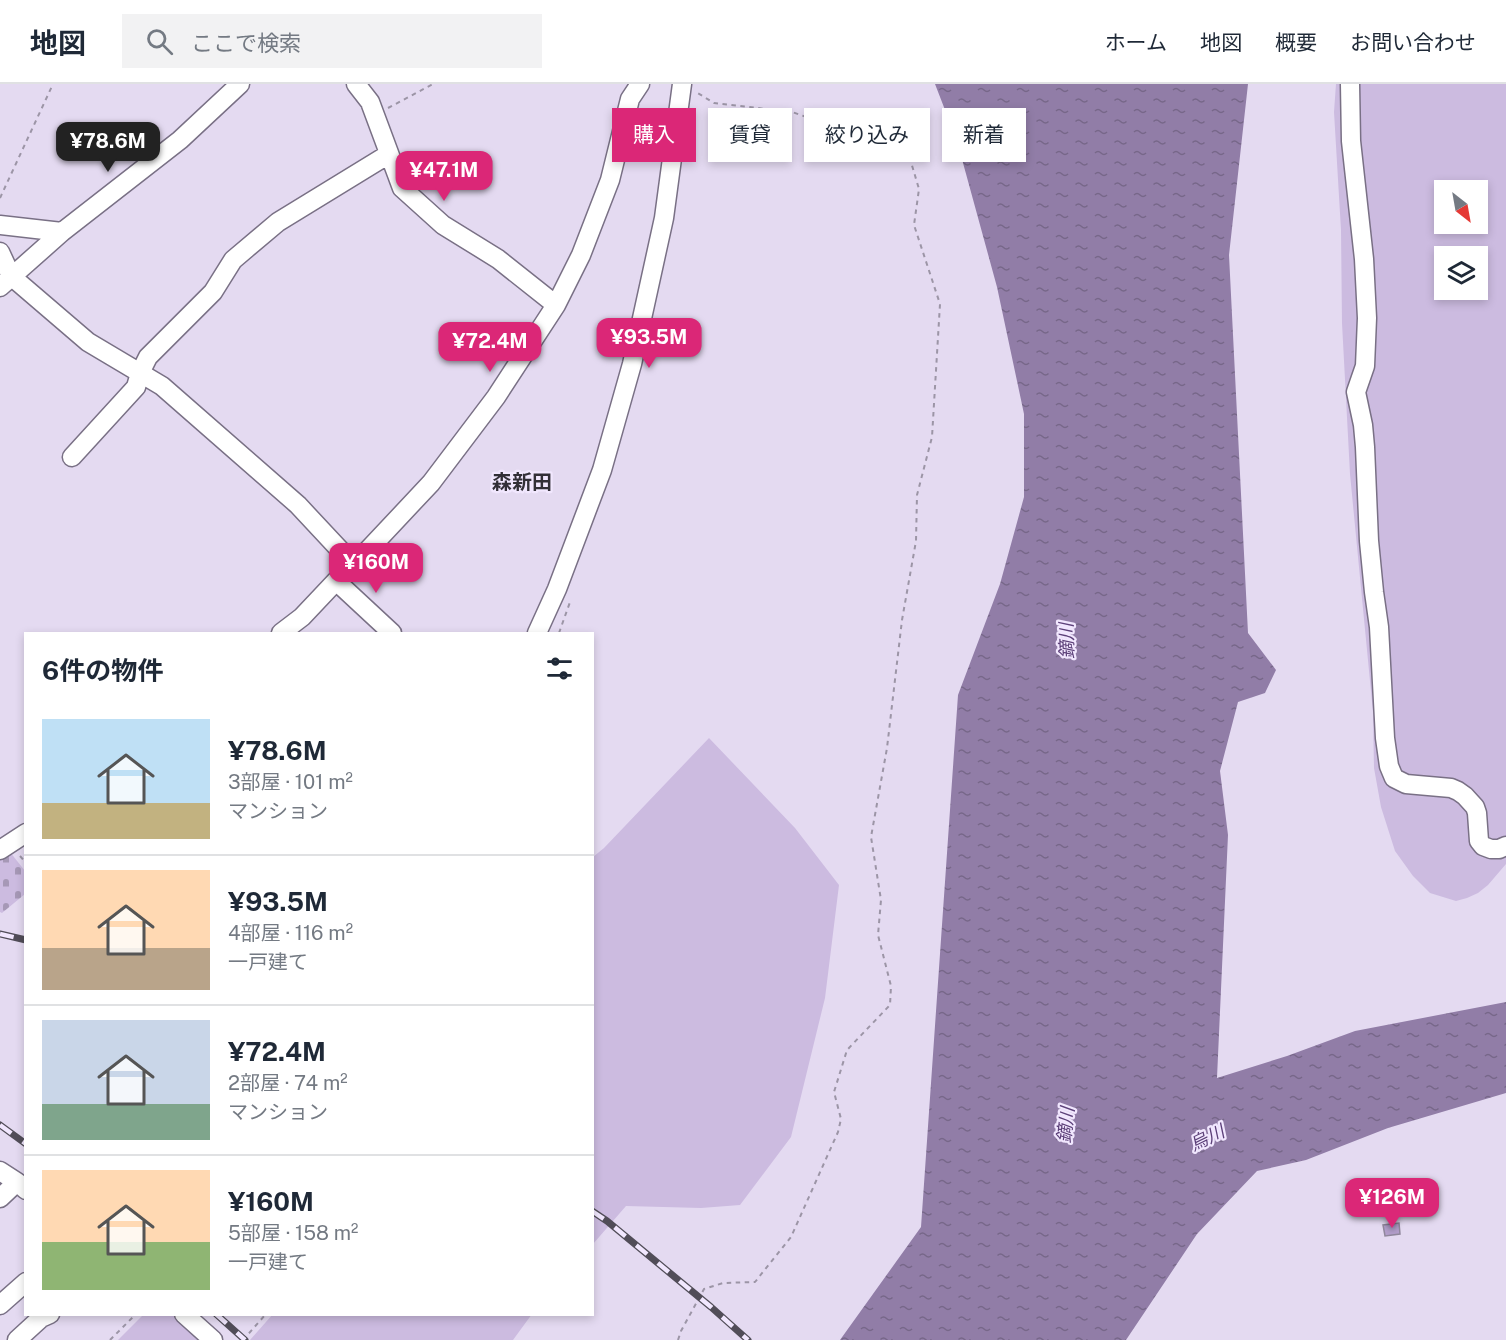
<!DOCTYPE html>
<html lang="ja">
<meta charset="utf-8">
<style>
:root{--surface:#fff;--page:#f2f2f3;--text:#1f2937;--muted:#747a83;--line:#e0e1e3;--accent:#db2777}
body{margin:0;font-family:"Public Sans","Noto Sans JP",sans-serif;background:var(--page);color:var(--text);height:100vh;display:flex;flex-direction:column;font-size:22px;white-space:nowrap}
*{box-sizing:border-box;margin:0}
p{font-size:20px;color:var(--muted)}
.icon{flex:none;width:33px;height:33px;fill:none;stroke:currentColor;stroke-width:2;stroke-linecap:round;stroke-linejoin:round}
.map{position:relative;flex:1;overflow:hidden}
.sheet{position:absolute;left:24px;top:548px;width:570px;height:684px;display:flex;flex-direction:column;background:var(--surface);border-radius:0px;box-shadow:0 3px 9px #0003}
.sheet>*{flex:none}
.guide{position:absolute;left:612px;top:24px;width:570px;height:54px;display:flex;gap:12px}
.needle{width:39px;rotate:149deg}
.buttons{position:absolute;left:1434px;top:96px;display:grid;gap:12px}
.buttons a{display:grid;place-items:center;width:54px;height:54px;border-radius:0px;background:var(--surface);box-shadow:0 3px 9px #0003;font-size:30px}
.price{position:absolute;translate:-50% -51px;padding:0 14px;border-radius:12px;background:var(--accent);color:#fff;font-size:20px;line-height:39px;filter:drop-shadow(0 2px 3px #0008)}
.price::after{content:'';position:absolute;left:50%;top:36px;width:18px;height:14px;margin-left:-9px;background:inherit;clip-path:polygon(0 0,100% 0,50% 100%)}
.price.selected{background:#222;color:#fff}
ul{padding:0;list-style:none}
li{display:flex;align-items:center;gap:18px;height:150px;padding:0 18px}
li+li{border-top:2px solid var(--line)}
li span{display:grid;place-items:center;flex:none;width:168px;height:120px;border-radius:0px;color:#555}
li>.icon{margin-inline-start:auto}
span .icon{width:72px;height:72px;fill:#fffc;stroke-width:1}
li b{font-size:26px}
h2{display:flex;justify-content:space-between;align-items:center;height:72px;padding:0 18px;font-size:26px}
.chip{padding:0 21px;border-radius:0px;background:var(--surface);box-shadow:0 3px 9px #0003;font-size:21px;line-height:54px}
.chip.selected{background:var(--accent);color:#fff}
header{display:flex;align-items:center;gap:36px;box-sizing:border-box;height:84px;padding:0 30px;background:var(--surface);border-bottom:2px solid var(--line)}
header strong{font-size:28px}
nav{display:flex;gap:33px;margin-inline-start:auto;font-size:21px}
.search{width:420px;height:54px;background:var(--page);display:flex;align-items:center;gap:15px;box-sizing:border-box;padding:0 21px;border-radius:0px;color:var(--muted);font-size:22px}
.map>svg:first-child{display:block}
</style>
<header>
<strong>地図</strong>
<div class="search"><svg class="icon" aria-label="search" viewBox="0 0 24 24"><circle cx="10" cy="10" r="6"/><path d="M15 15l6 6"/></svg>ここで検索</div>
<nav><a>ホーム</a><a>地図</a><a>概要</a><a>お問い合わせ</a></nav>
</header>
<div class="map">
<svg width="1506" height="1256" viewBox="0 0 1506 1256">
<defs>
<pattern id="cemetery-stones" width="16" height="16" patternUnits="userSpaceOnUse" patternTransform="scale(1.5)"><rect width="16" height="16" fill="#ccbbe0"/><path d="M2 7V4a2 2 0 0 1 4 0v3zM10 15v-3a2 2 0 0 1 4 0v3z" fill="#a698b6"/></pattern>
<pattern id="water-ripples" width="26" height="14" patternUnits="userSpaceOnUse" patternTransform="scale(1.5)"><rect width="26" height="14" fill="#917da7"/><path d="M2 4q2-2 4 0t4 0M15 11q2-2 4 0t4 0" fill="none" stroke="#776789"/></pattern>
</defs>
<rect width="100%" height="100%" fill="#e4daf1"/>
<path fill="#ccbbe0" fill-rule="evenodd" d="M1336,0H1506V780L1488,801L1478,809L1467,814L1456,817L1430,809L1413,792L1395,767L1381,723L1374,684L1373,628L1350,390L1342,239L1341,146L1334,28ZM1444,106H1478V140H1444ZM1444,172H1478V206H1444Z
M709,654L795,744L839,801L825,914L791,1053L740,1121L701,1124L626,1122L593,1160V773L604,764Z
M144,1230H177L204,1256H118Z
M273,1230H532L513,1256H250Z"/>
<path fill="url(#cemetery-stones)" d="M10,768L25,787V810L2,829L0,828V775Z"/>
<path fill="url(#water-ripples)" d="M935,0H1248L1229,171L1248,549L1276,586L1265,609L1238,618L1220,687L1228,751L1217,994L1287,972L1355,947L1506,918V1009L1388,1044L1306,1076L1257,1087L1197,1150L1126,1256H840L921,1143L958,611L1000,500L1024,413V330L997,203L957,57Z"/>
<path fill="#b39fcb" stroke="#91889d" stroke-width="1.5" d="M1399,1139L1400,1150L1385,1152L1383,1141Z"/>
<g fill="none" stroke-linecap="round" stroke-linejoin="round">
<defs>
<path id="minor" d="M356,0L370,18L402,104L443,141L498,175L556,221
M1350,0L1351,57L1364,175L1367,234L1365,282L1356,308L1363,341L1365,363L1369,457L1374,508L1379,543L1385,654L1389,682L1394,694L1406,700L1451,704L1458,707L1465,712L1475,723L1477,729L1479,757L1483,762L1491,765H1499L1506,762
M0,141L62,148
M0,168L11,192L88,258L162,302L298,421L354,481
M0,203L62,148L180,56L240,0
M72,373L136,303L140,289L148,273L213,208L233,176L278,138L389,70
M336,497L392,549
M281,549L302,533L336,497L354,481L431,399L496,313L556,221L581,171L610,96L630,15L640,0
M537,549L557,505L602,386L632,280L664,134L682,0
M0,766L26,749
M0,1087L17,1098L26,1106
M0,1114L17,1098
M0,1221L26,1198
M184,1230L213,1256
M17,1256L41,1234L50,1230"/>
</defs>
<use href="#minor" stroke="#797085" stroke-width="21"/>
<path stroke="#9c95a6" stroke-width="2" stroke-dasharray="4.5 4.5" stroke-linecap="butt" d="M388,24L433,0
M0,114L53,0
M559,549L570,518
M20,772L26,779
M110,1256L136,1230
M243,1256L266,1230
M678,1256L681,1247L704,1205L723,1199L755,1198L791,1153L838,1048L841,1035L834,1008L847,966L890,921L891,902L878,851L881,816L871,753L887,664L902,536L916,457L917,411L932,353L940,220L914,141L919,105L908,68L792,28L714,19L696,8"/>
<use href="#minor" stroke="#fff" stroke-width="18"/>
<defs>
<path id="rail" d="M0,850L26,856
M0,1041L26,1060
M592,1127L607,1137L711,1223L748,1256
M216,1230L245,1256"/>
</defs>
<use href="#rail" stroke="#514d58" stroke-width="7"/>
<use href="#rail" stroke="#f1e7fe" stroke-width="4.5" stroke-dasharray="14" stroke-linecap="butt"/>
</g>
<g text-anchor="middle" stroke-width="4.5" stroke-linejoin="round" paint-order="stroke">
<g font-size="18" font-style="italic" fill="#5c4079" stroke="#f1e7fe">
<text transform="translate(1067 557) rotate(-92)" y="6">鏑川</text>
<text transform="translate(1066 1041) rotate(-84)" y="6">鏑川</text>
<text transform="translate(1207 1054) rotate(-26)" y="6">烏川</text>
</g>
<g font-size="20" font-weight="bold" fill="#322f37" stroke="#f1e7fe">
<text x="522" y="405">森新田</text>
</g>
</g>
</svg>
<div class="buttons">
<a><svg class="needle" viewBox="-14 -14 28 28"><path d="M0-13l5 13h-10z" fill="#e53935"/><path d="M0 13l5-13h-10z" fill="#747a83"/></svg></a>
<a><svg class="icon" aria-label="layers" viewBox="0 0 24 24"><path d="M12 4l9 5-9 5-9-5zM3 14l9 5 9-5"/></svg></a>
</div>
<b class="price selected" style="left:108px;top:89px">¥78.6M</b>
<b class="price" style="left:444px;top:118px">¥47.1M</b>
<b class="price" style="left:649px;top:285px">¥93.5M</b>
<b class="price" style="left:490px;top:289px">¥72.4M</b>
<b class="price" style="left:376px;top:510px">¥160M</b>
<b class="price" style="left:1392px;top:1145px">¥126M</b>
<div class="guide">
<a class="chip selected">購入</a>
<a class="chip">賃貸</a>
<a class="chip">絞り込み</a>
<a class="chip">新着</a>
</div>
<section class="sheet">
<h2>6件の物件<svg class="icon" aria-label="filters" viewBox="0 0 24 24"><path d="M4 7h16M4 17h16"/><circle cx="9" cy="7" r="2"/><circle cx="15" cy="17" r="2"/></svg></h2>
<ul>
<li><span style="background:linear-gradient(#bfe0f5 70%,#c2b280 0)"><svg class="icon" aria-label="home" viewBox="0 0 24 24"><path d="M3 11l9-7 9 7M6 9v11h12V9"/></svg></span><div><b>¥78.6M</b><p>3部屋 · 101 m²</p><p>マンション</p></div></li>
<li><span style="background:linear-gradient(#ffd9b3 65%,#b9a48a 0)"><svg class="icon" aria-label="home" viewBox="0 0 24 24"><path d="M3 11l9-7 9 7M6 9v11h12V9"/></svg></span><div><b>¥93.5M</b><p>4部屋 · 116 m²</p><p>一戸建て</p></div></li>
<li><span style="background:linear-gradient(#c9d6e8 70%,#7fa58c 0)"><svg class="icon" aria-label="home" viewBox="0 0 24 24"><path d="M3 11l9-7 9 7M6 9v11h12V9"/></svg></span><div><b>¥72.4M</b><p>2部屋 · 74 m²</p><p>マンション</p></div></li>
<li><span style="background:linear-gradient(#ffd9b3 60%,#8fb573 0)"><svg class="icon" aria-label="home" viewBox="0 0 24 24"><path d="M3 11l9-7 9 7M6 9v11h12V9"/></svg></span><div><b>¥160M</b><p>5部屋 · 158 m²</p><p>一戸建て</p></div></li>
</ul>
</section>
</div>
